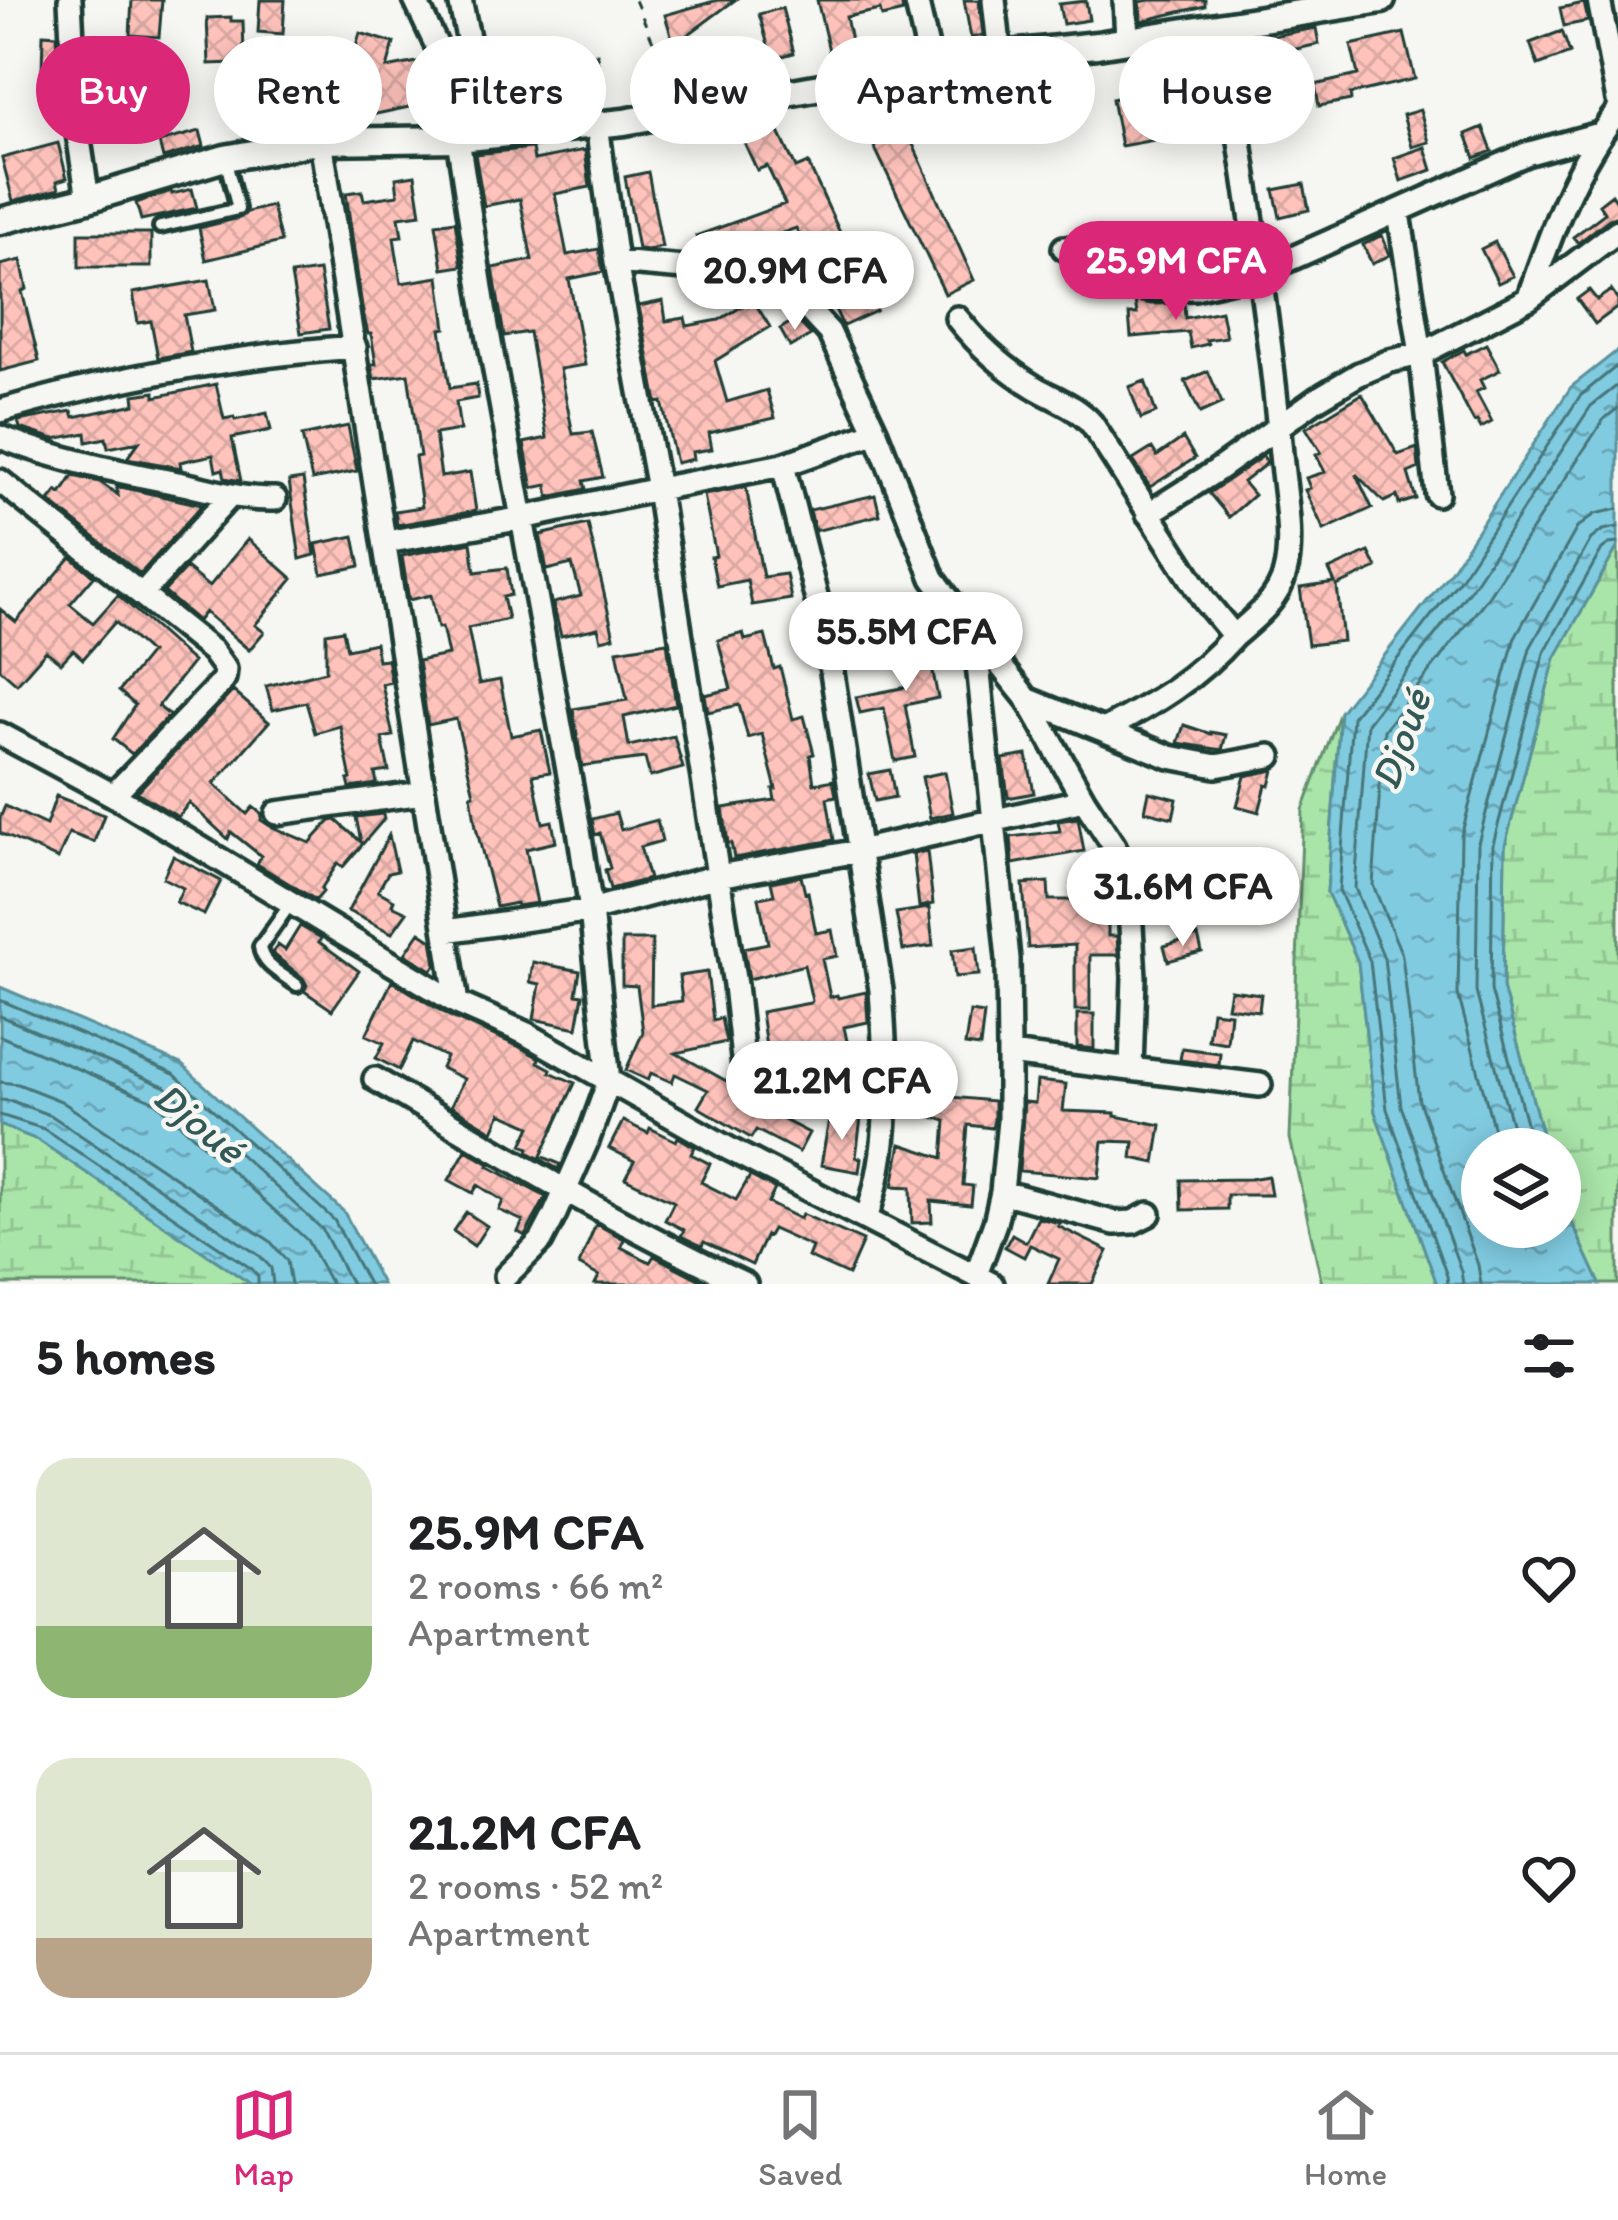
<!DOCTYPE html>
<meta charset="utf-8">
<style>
:root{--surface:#fff;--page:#f6f6f6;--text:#202124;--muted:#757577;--line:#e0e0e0;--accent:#db2777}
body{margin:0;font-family:Itim,sans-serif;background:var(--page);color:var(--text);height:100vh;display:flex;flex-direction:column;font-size:45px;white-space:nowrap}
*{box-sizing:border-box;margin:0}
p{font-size:39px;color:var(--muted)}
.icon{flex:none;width:66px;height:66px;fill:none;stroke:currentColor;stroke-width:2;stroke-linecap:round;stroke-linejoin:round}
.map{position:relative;height:1284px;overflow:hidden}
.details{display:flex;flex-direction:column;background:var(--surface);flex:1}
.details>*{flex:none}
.banner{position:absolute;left:36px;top:36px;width:1548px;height:108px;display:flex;gap:24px}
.tools{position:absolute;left:1461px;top:1128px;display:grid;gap:24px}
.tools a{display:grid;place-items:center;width:120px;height:120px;border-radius:50%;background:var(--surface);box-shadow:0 6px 30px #0003;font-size:60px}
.price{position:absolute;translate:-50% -102px;padding:0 27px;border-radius:42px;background:#fff;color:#222;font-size:39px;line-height:78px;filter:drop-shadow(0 3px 6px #0008)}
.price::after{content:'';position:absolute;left:50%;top:72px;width:36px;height:27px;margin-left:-18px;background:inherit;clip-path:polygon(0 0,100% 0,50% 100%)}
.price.current{background:var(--accent);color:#fff}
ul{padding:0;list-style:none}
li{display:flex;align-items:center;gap:36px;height:300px;padding:0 36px}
li span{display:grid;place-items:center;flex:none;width:336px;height:240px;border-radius:36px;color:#555}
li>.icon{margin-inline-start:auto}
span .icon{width:144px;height:144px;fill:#fffc;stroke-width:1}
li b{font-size:51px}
h2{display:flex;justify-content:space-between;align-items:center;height:144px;padding:0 36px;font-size:51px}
.chip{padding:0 42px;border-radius:54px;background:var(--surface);box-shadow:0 6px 30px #0003;font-size:42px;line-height:108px}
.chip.current{background:var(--accent);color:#fff}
.tab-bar{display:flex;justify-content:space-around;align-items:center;height:168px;border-top:3px solid var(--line);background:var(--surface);font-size:33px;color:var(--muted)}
.tab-bar a{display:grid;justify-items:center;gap:6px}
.tab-bar .current{color:var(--accent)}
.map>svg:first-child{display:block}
</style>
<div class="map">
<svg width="1618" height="1284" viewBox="0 0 1618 1284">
<defs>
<pattern id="wetland-marsh" width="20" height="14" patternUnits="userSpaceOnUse" patternTransform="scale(3)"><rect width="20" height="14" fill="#a9e4a9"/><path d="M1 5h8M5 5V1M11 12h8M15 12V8" fill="none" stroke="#91c492"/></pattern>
<pattern id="water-ripples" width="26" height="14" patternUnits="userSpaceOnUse" patternTransform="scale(3)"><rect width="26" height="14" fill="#81cbe1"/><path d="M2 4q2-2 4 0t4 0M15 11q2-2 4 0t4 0" fill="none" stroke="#69a6b7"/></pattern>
<pattern id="building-cross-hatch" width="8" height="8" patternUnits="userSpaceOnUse" patternTransform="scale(3)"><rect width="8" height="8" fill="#ffc3bc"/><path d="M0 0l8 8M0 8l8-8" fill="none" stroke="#daa8a2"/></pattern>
</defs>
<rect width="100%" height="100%" fill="#f6f6f2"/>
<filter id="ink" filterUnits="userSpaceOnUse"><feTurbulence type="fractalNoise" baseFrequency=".00833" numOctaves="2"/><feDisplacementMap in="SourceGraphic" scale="24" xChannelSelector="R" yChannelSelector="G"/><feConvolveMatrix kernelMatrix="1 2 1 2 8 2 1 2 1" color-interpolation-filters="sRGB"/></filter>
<g filter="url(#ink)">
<path fill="url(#wetland-marsh)" stroke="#64906e" stroke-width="3" d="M1618,546V1284H1600L1560,1197V1149H1546L1503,988L1505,845L1555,658Z
M1340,712L1327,892L1358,962L1375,1112L1437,1284H1322L1290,1138L1303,810Z
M0,1125L38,1140L251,1284H0Z"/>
<path fill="url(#water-ripples)" stroke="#5a929c" stroke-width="3" d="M1618,350V546L1555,658L1505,845L1503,988L1546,1149H1482V1227H1560V1197L1600,1284H1437L1375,1112L1358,962L1327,892L1340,712L1450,572L1571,387Z
M0,987L181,1064L344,1212L382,1284H251L38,1140L0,1125Z"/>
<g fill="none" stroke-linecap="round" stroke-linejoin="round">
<path stroke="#467679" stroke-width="3" d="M0,1000L174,1074L334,1220L368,1284
M0,1016L166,1087L322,1229L351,1284
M0,1036L156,1102L307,1240L331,1284
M0,1082L18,1084L61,1101L270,1241L287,1261L291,1284
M0,1100L12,1101L52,1116L260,1256L271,1268L273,1284
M0,1115L44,1129L252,1269L258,1276V1284
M1499,1149L1458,994L1461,836L1515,637L1577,528L1595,514L1618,509
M1518,1149L1476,992L1478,843L1530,648L1591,539L1603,530L1618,527
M1533,1149L1491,990L1493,844L1544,653L1602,549L1609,544L1618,543
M1448,1284L1447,1276L1387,1109L1370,961L1339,890L1352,717L1460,579L1580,396L1618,365
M1463,1284L1461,1271L1401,1106L1384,958L1355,888L1367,723L1472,587L1591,406L1618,385
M1481,1284L1478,1265L1419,1101L1402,955L1373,885L1384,730L1487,598L1604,419L1618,408"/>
</g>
<path fill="url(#building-cross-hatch)" stroke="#1f3d34" stroke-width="3" d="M132,0H162L159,37L130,35Z
M260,0H285L283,34L258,32Z
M718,0H735L674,45L665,15Z
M817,0H901L903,12L882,17L880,10L846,17L853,50L830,55Z
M964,0H979L983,35L971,38Z
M1149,0H1205V6L1141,21L1140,2Z
M1086,1L1089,20L1063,24L1059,4Z
M1584,3L1588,21L1564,26L1560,8Z
M782,8L794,53L772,59L759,14Z
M231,17V21H243L244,55H234V63L209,64L207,18Z
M1316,28L1319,44L1292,50L1301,93L1285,96L1291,122L1253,130L1248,92L1267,88L1256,39Z
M1562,31L1570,53L1538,65L1530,43Z
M360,33L394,43L387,68L427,60L437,78L442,100L348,120L339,78L347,77Z
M1404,33L1415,79L1350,94L1351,100L1319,106L1315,85L1358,75L1351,45Z
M43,34L57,35L59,71H42Z
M1186,49L1191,80L1215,76L1224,137L1219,138L1214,109L1183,115L1171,51Z
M597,54L599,77L556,80L557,108L531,109L530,87L498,89L497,65L567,62V56Z
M133,56L134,90L141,89L142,96H145L150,132L125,136V130L118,131L112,93L118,92L117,57Z
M1144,92L1154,140L1121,146L1112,99Z
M1420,110L1429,142L1412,147L1403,115Z
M770,113L796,168L808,163L876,311L843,326L796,228L719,256L703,255L696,236L785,204L767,166L757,170L737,127Z
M903,122L974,280L945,294L870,138Z
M1483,127L1492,151L1475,158L1466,134Z
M200,131L204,146L163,158L159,142Z
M58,143L67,178L57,181L59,189L13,201L2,158Z
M1425,147L1432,170L1401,181L1394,158Z
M532,148L534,160L585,150L590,187L555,194L567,255L599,249L603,272L569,279L585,365L560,369L573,434L592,432L603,477L584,481L586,489L549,497L547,485L533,488L524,443L547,438L529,332L504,336L493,268L532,260L520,199L484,206L475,154Z
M648,172L662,247L648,250L638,249L625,177Z
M415,175L421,214L399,217L402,236L394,237L401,283L439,277L446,328L441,329L450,388L476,384L478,398L456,402L460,430L435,434L441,477L470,472L476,511L397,525L395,511L422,507L415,457L420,456L408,374L374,379L371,364H376L371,334H368L362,307L346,193L362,191L364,200L398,195L396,178Z
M1304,184L1309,210L1280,217L1274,190Z
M192,189L197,208L141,220L136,203L171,191L172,194Z
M1612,194L1618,203V216L1609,219L1578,243L1573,237L1605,213L1599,204Z
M272,206L281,242L206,260L199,228L240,218L247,212Z
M455,221L462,266L443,269L436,224Z
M79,233H151V267H79Z
M1382,235L1390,255L1372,264L1363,245Z
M1495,242L1513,276L1498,283L1481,249Z
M21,260L27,289L22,291L39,361L0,371V265Z
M319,271L329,329L301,333L291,275Z
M209,280L215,310L184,315L191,352L158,358L151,321L138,323L133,293Z
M1589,290L1597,300L1611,290L1618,300V307L1595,324L1577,299Z
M753,300L770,327L715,361L727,402L767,390L775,418L709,433L712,449L692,452L693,459L676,463L662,402L657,403L639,306L663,301L666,321L685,318L687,326L719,320Z
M1135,301L1151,304L1184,303L1185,318L1221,311L1226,337L1206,340L1208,344L1191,348L1188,332L1131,337L1129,314H1137Z
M796,319L811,335L790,347L780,329Z
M1486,344L1500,370L1480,380L1484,388L1476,392L1492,422L1481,428L1477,421L1474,422L1442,362L1464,350L1466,354Z
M1208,371L1222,403L1200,413L1185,381Z
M1145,381L1156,413L1141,419L1129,387Z
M216,384L224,419L234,417L235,420L267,413L271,430L232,438L241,481L225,478L223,469L216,471L213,455L180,462L181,468L127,458L139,442L108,448L106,438L87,442L86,433L54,439L20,428L18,421L72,411L74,417L135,404L134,395L155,392V397Z
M1362,394L1398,455L1417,448L1419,468L1408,473L1416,499L1399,504L1397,496L1384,502L1356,474L1372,508L1324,530L1305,490L1310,488L1306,478L1325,472L1316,455L1321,452L1306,428Z
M348,426L357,471L312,480L302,436Z
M1183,438L1195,458L1150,487L1133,460L1152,448L1157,456Z
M1263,456L1267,463L1243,482L1254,495L1229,517L1209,493Z
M73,476L100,482L118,495L116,486L202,505L140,574L49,501L57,491L61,494Z
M303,479L315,555L300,559L289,481Z
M746,487L763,577L786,574L791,599L752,605L747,580L717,586L711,557L716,556L704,495Z
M875,495L880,515L815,531L810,510Z
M588,524L614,637L601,640L598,628L561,636L553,603L581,596L572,564L547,570L540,535Z
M354,536L360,566L322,574L316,544Z
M248,539L293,579L255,625L264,632L249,650L205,612L198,621L164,592L186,568L209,587Z
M471,542L475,572L507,568L511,595L503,597L508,619L468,628L479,684L500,680L511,736L541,730L550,772L533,775L543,823L552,821L556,842L526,849L537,903L517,906L516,903L496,907L476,827L471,795L474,794L456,719L428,725L418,661L448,655L442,627L438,628L431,595L409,600L402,556Z
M1369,552L1377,568L1337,586L1343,641L1308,645L1300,588L1335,583L1329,570Z
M71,557L94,576L70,604L93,623L118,595L193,662L158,706L169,715L132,754L113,739L135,705L119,691L150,653L115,622L83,659L73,650L61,663L46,651L17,684L0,669V609L16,622Z
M343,630L347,649L375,643L378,660L387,659L391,682L382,684L393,736L382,738L389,771L375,773L377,784L350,788L348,780L351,779L340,726L315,733L306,702L273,710L266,686L326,671V633Z
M743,633L745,640L765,635L774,669L780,667L793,719L804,716L814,754L810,755L814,784L833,780L836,796L827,798L834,840L734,858L731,843H728L723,808L775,800L773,789H776L762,734L748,738L739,705L708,712L705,695L731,689L718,640Z
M934,636L938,661L931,662L938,698L905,705L915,757L895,761L884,708L860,713L856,697L907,687L898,643Z
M667,642L676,705L624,717L629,746L674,736L683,768L650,777L645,758L582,766L573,709L627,700L617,650Z
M233,691L269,722L214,784L247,814L253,807L262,814L261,820L270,826L310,843L330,821L336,820L361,842L356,817L383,814L384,819L343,867L338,863L321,889L323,892L316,900L257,864L261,856L231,832L228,839L189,803L178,817L137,792Z
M1184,725L1211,734V732L1226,735L1222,750L1178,743Z
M1027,755L1034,793L1008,798L1003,759Z
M890,770L895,797L875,801L869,774Z
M1274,770L1270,786L1266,785L1259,812L1237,806L1245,776Z
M945,772L953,813L930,818L922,777Z
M1149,792L1177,799L1173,818L1145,811Z
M56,796L104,815L94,842L69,833L58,859L0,833V818L5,806L46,825Z
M616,813L621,830L657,820L662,841L640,847L649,879L610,889L605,870L610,868L600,833L595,835L592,819Z
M1078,818L1084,851L1013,864L1011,837L1060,831L1058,821Z
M389,835L397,871L388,873L378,891L394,900L392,905L407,912L392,933L348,911Z
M927,851L933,904L919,907L913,854Z
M173,856L221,881L204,915L176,902L183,888L163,878Z
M801,876L805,893L808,892L816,933L832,930L837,956L822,959L830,997L837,995L838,998L866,992L868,1022L844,1027L850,1055L866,1054L867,1070L809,1072L813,1098L757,1106L809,1133L799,1152L756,1130L751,1138L698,1107L708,1090L675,1074L672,1082L651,1073L648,1080L626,1070L643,1032L637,986L622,985V940H652L651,1005L682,1001L679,976L707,972L713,1020L721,1018L726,1042L676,1053L739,1088L771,1082L761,1012L810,1003L812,1001L804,965L749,979L744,948L768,943L759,898L774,895L771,882Z
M1100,878V881L1109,880L1114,895L1108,896V936H1117L1118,955H1090V1010H1075V945L1028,948L1023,884L1048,882L1049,900H1082L1081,880Z
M929,908L933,946L903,950L896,913Z
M300,926L321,938L319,942L359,971L332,1010L304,991L307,985L303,978L272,953L278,945L285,950Z
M420,932L432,940L436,964L432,970L405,954Z
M1198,936L1202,952L1168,961L1164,946Z
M976,947L979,975L955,977L952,950Z
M533,962L580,971L576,994L583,995L577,1028L534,1019L540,984L530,982Z
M392,981L451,1017L518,1046L539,1058L538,1062L551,1069L550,1072L575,1083L541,1156L560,1164L558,1169L528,1152L529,1148L522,1145L531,1126L501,1113L493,1131L451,1106L464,1079L441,1068L446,1057L413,1041L399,1070L376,1058L384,1043L366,1035Z
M1230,990L1261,994L1259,1011L1227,1007Z
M1212,1011L1230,1013L1227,1043L1208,1040Z
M970,1012L984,1014L980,1047L965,1045Z
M1077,1014H1094V1049L1077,1047Z
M1182,1048L1220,1053L1219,1065L1180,1060Z
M918,1052L932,1054L928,1089L932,1090L930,1095L994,1101V1120L992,1128L968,1125L963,1185L973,1186L971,1205L931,1201L932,1222L912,1223L911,1187L893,1186L901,1144L943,1158L946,1121L900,1107L901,1080L913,1084Z
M1037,1081L1066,1084L1063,1111L1115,1113V1116L1161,1125L1155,1163L1132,1158L1134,1142L1103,1141L1099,1178L1019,1171L1024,1102L1035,1103Z
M830,1114L861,1118L856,1157L861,1158L859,1172L821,1165Z
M623,1121L648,1133L650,1128L676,1141L678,1137L695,1147L691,1154L710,1164L701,1182L736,1200L750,1176L775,1189L768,1203L800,1219L802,1214L863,1241L848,1275L808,1257L812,1247L772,1229L768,1236L766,1235L752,1265L704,1242L702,1246L681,1236L684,1230L665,1220L674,1202L625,1178L634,1161L609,1148Z
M466,1150L489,1164L488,1166L546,1197L525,1236L518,1232L523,1221L499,1210L503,1201L478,1185L473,1193L449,1180Z
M1268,1176L1271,1195H1227V1209L1182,1210L1181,1180L1250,1179Z
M466,1212L487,1226L474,1246L453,1231Z
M1038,1218L1060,1223L1058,1226L1108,1251L1092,1284H1048L1059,1259L1030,1245L1024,1257L1005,1247L1012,1234L1026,1242Z
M596,1224L624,1239L621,1247L650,1262L654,1256L708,1284H595L599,1276L579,1265Z"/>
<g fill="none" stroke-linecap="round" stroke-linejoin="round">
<defs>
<path id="service" d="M160,227L238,209L225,158
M291,903L260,947C262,965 282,974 297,985"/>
<path id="minor" d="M70,0L76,120L88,199
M415,0C434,39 450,82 483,111
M460,0L489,136
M916,0L932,69
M994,0L1000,55
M1125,0L1127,39
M1599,0L1618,100
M1223,24C1242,167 1269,310 1281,454C1284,488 1294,540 1285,573C1278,601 1255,618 1234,636
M597,125L616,262L658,489L735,985L744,1068
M458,139L487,327L579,830L591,910L609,1081L588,1139L554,1216L541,1241L506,1276
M321,141L457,1003
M1399,213L1421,354L1437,494
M1064,248L1123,282L1151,289L1195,288L1259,273L1526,154L1602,133
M616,262L718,271L801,302L829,332L876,432L933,578L975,635L1008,959L1009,1054V1121L1002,1192L995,1223L976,1275
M1528,299L1618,231
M957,318C979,346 1006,370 1036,388C1057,400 1076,406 1092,424L1206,602L1234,636C1196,679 1155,703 1104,730
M0,411C116,377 234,356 355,347
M0,437C59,460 120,472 183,484C215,491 242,500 275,499
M783,465L827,640L881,990C886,1066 893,1146 866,1218
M0,481L212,651L225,669L224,678L219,685L113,795
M1148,514L1216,471L1317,399L1359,374L1390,361L1421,354L1528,299C1551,234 1573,167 1618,111
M386,542L523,518L658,489L783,465L876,432
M142,594L229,497
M976,635L1028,700L1084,800L1114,846L1129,892L1134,977L1131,1069
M1029,700L1170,757L1216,766L1270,756
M0,734L113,795L457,1003L525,1033L731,1150L992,1284
M277,813L423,793
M446,931L591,910L718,876L859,851L1084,800
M1009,1054L1260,1085
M375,1079C497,1151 617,1224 745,1284
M1002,1192L1115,1223L1133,1222L1149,1214"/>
<path id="tertiary" d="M0,221L88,199L225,158L321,141L458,139L624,122L1000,55L1097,45L1382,0"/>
</defs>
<use href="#service" stroke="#1f3d34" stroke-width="20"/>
<use href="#minor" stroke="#1f3d34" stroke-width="30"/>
<use href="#tertiary" stroke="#1f3d34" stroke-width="33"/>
<path stroke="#1f3d34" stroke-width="3" stroke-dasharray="9 9" stroke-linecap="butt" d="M635,0L675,92"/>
<use href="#service" stroke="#f6f6f2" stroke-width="10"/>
<use href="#minor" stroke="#f6f6f2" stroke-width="21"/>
<use href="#tertiary" stroke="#f6f6f2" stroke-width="24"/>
</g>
</g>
<g text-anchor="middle" stroke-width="9" stroke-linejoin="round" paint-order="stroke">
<g font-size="42" font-style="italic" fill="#335957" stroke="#f6f6f2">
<text transform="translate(1400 739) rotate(-70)" y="15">Djoué</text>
<text transform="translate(200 1122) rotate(39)" y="15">Djoué</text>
</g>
</g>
</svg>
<div class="tools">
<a><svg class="icon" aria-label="layers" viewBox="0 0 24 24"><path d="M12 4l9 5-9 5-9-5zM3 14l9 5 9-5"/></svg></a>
</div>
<b class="price current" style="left:1176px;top:323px">25.9M CFA</b>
<b class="price" style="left:795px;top:333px">20.9M CFA</b>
<b class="price" style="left:906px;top:694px">55.5M CFA</b>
<b class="price" style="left:1183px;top:949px">31.6M CFA</b>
<b class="price" style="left:842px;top:1143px">21.2M CFA</b>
<div class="banner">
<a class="chip current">Buy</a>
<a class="chip">Rent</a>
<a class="chip">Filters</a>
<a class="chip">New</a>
<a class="chip">Apartment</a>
<a class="chip">House</a>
</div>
</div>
<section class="details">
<h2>5 homes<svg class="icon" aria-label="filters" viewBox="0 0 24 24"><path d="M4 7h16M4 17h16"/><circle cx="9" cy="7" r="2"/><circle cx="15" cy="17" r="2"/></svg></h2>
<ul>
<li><span style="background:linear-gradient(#dfe7d0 70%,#8fb573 0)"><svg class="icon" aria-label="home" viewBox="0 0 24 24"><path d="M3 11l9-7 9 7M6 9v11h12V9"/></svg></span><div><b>25.9M CFA</b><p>2 rooms · 66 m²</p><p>Apartment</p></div><svg class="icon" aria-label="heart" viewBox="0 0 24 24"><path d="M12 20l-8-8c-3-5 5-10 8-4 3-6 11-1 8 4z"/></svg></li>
<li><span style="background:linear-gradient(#dfe7d0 75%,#b9a48a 0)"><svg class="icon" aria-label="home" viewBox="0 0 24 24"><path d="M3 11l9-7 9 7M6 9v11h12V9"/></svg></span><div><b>21.2M CFA</b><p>2 rooms · 52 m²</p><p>Apartment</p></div><svg class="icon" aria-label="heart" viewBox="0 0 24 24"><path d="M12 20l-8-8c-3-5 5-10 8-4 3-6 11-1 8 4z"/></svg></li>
</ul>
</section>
<nav class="tab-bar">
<a class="current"><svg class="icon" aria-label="map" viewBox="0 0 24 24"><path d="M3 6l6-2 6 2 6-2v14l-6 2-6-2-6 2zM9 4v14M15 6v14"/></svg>Map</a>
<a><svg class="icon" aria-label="saved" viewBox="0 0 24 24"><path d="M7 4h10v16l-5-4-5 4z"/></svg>Saved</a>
<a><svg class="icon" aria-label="home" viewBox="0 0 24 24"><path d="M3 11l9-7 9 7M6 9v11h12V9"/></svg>Home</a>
</nav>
